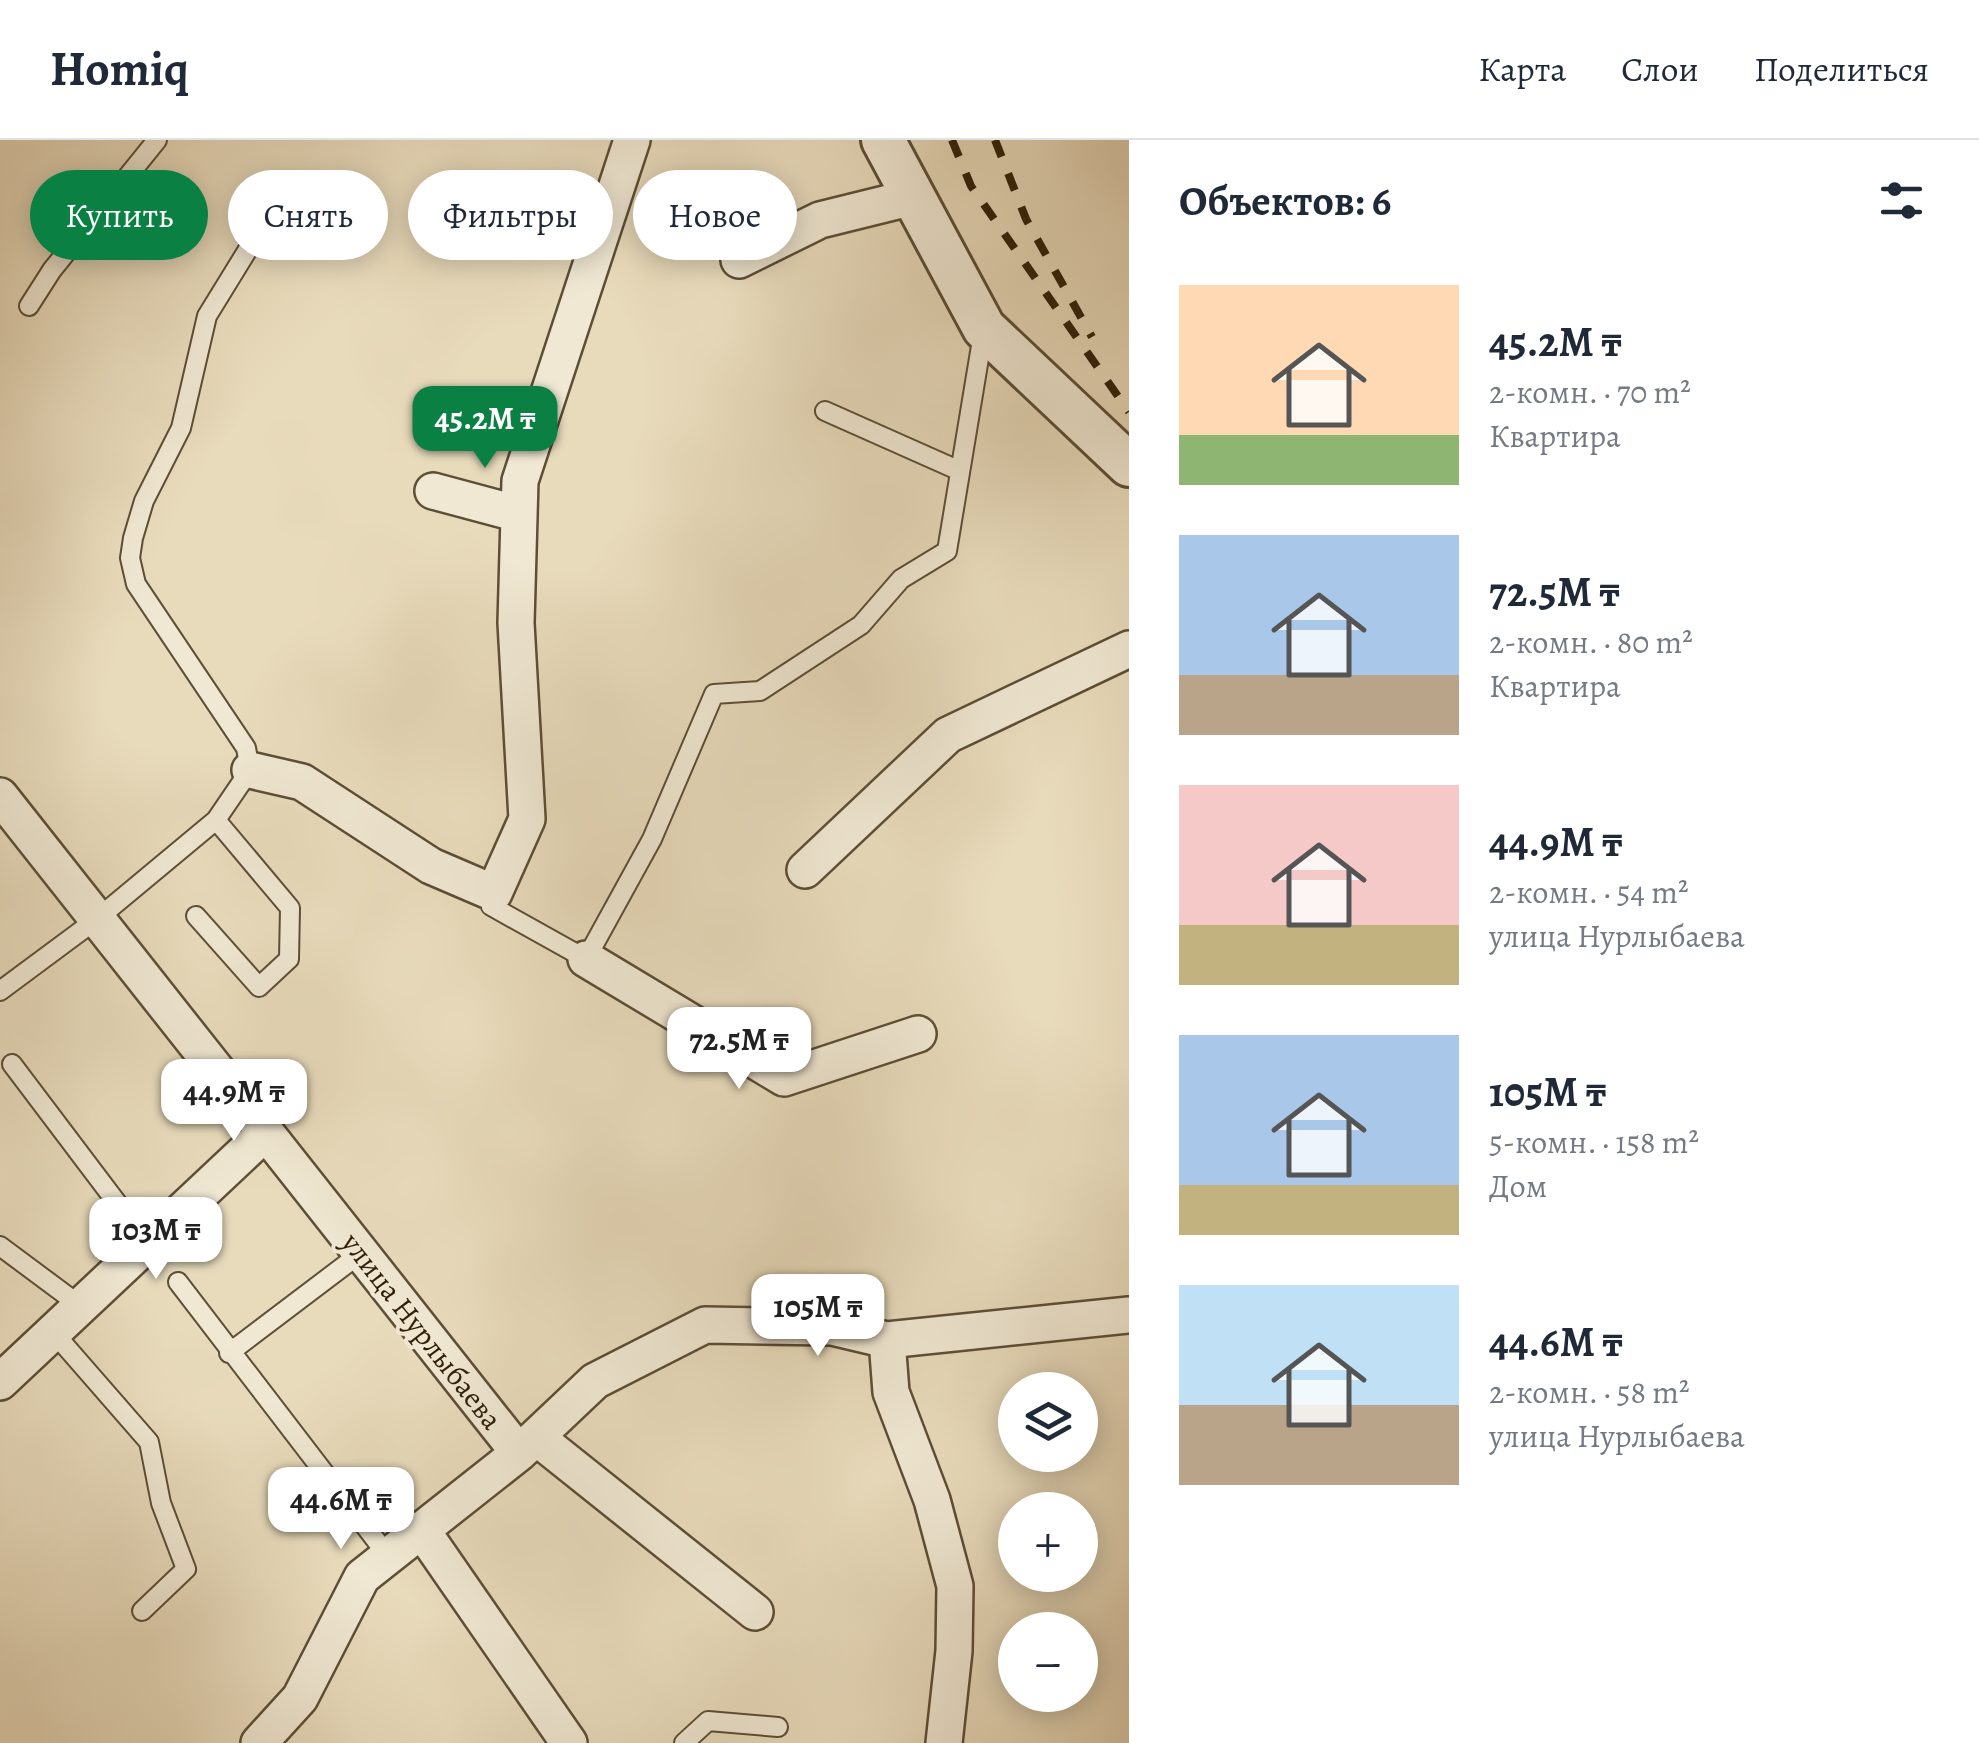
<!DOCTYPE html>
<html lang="ru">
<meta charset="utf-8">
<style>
:root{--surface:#fff;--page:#f6f6f7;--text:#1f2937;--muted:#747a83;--line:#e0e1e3;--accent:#0b8043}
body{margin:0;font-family:Alegreya,serif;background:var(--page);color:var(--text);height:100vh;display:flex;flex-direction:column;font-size:38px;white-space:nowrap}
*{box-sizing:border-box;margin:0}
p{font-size:32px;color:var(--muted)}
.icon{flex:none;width:55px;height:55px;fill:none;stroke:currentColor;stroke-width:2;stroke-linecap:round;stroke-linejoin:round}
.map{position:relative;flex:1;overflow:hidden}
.side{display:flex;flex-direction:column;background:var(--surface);width:850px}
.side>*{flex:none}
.banner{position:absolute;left:30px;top:30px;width:948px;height:90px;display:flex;gap:20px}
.tools{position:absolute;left:998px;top:1232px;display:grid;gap:20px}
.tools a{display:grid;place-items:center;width:100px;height:100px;border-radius:50%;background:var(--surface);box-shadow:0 5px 25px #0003;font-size:50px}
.price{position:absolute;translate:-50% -85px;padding:0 22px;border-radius:20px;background:#fff;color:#222;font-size:32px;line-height:65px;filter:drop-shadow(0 2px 5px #0008)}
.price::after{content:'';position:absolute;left:50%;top:60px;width:30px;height:22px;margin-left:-15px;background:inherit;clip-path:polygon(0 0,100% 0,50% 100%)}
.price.current{background:var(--accent);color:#fff}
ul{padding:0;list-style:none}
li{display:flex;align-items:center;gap:30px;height:250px;padding:0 50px}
li span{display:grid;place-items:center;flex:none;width:280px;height:200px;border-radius:0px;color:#555}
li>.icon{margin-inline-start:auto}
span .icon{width:120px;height:120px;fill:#fffc;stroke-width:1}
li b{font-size:42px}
h2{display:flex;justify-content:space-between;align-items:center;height:120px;padding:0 50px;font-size:42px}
.tag{padding:0 35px;border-radius:45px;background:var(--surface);box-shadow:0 5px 25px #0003;font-size:35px;line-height:90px}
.tag.current{background:var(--accent);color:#fff}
header{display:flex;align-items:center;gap:60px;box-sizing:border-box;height:140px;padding:0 50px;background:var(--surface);border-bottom:2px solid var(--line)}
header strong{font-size:48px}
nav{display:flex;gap:55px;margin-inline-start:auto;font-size:35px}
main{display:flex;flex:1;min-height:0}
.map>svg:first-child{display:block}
</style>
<header>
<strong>Homiq</strong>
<nav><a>Карта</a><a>Слои</a><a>Поделиться</a></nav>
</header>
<main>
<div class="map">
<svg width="1129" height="1603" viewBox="0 0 1129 1603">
<rect width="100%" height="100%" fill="#e8dbbc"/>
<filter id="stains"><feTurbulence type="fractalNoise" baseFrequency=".002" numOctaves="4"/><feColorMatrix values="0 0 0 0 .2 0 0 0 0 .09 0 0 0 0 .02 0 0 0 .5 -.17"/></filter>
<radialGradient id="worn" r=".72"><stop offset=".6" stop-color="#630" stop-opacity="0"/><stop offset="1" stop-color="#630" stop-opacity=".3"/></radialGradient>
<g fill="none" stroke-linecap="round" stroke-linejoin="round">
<defs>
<path id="service" d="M29,166L52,130L157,0
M825,271L960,331
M494,753L491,766L586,819L652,699L714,554L760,551L861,485L901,439L947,411L983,194
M196,776L259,847L289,819L290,768L216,680
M0,851L97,779L216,680L250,630L246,608L136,444L130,418L133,398L144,361L181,288L207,176L287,46
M12,924L148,1104
M0,1106L82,1167
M178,1142L388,1416
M54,1193L149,1302L161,1363L186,1429L142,1471
M229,1213L361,1113
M684,1603L708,1581L778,1587"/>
<path id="minor" d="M739,120L820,80L913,57
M433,351L519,374
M250,630L302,642L431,726L494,753L527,679L516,483L520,341L632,0
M0,656L519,1313
M805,730L948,595L1129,509
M586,819L784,938L918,894
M887,1200L891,1252L932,1360L955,1446L954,1511L944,1603
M0,1242L266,992
M536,1297L755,1472
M421,1389L569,1603
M259,1603L300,1558L362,1437L519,1313L595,1241L705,1185L832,1187L887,1200L1129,1175"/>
<path id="tertiary" d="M883,0L984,188L1129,325"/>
</defs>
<use href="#service" stroke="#5d4e36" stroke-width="22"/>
<use href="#minor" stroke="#5d4e36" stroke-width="40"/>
<use href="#tertiary" stroke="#5d4e36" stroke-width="48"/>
<use href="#service" stroke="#f0e8d3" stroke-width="18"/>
<use href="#minor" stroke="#f0e8d3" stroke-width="35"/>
<use href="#tertiary" stroke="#f0e8d3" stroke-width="42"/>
<path stroke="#2f1f09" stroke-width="8" stroke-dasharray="18 18" stroke-linecap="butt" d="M952,0L971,46L1129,272
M995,0L1026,79L1092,197"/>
</g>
<g text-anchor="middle" stroke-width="8" stroke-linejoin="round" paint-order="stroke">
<g font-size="30" fill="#2f1f09" stroke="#f0e8d3">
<text transform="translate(422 1191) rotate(52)" y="10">улица Нурлыбаева</text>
</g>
</g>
<rect width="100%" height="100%" filter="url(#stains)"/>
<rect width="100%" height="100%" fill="url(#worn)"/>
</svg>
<div class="tools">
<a><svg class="icon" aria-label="layers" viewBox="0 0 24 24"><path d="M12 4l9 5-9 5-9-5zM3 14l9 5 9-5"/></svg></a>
<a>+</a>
<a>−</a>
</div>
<b class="price current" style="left:485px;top:331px">45.2M ₸</b>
<b class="price" style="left:739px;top:952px">72.5M ₸</b>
<b class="price" style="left:234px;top:1004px">44.9M ₸</b>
<b class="price" style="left:156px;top:1142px">103M ₸</b>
<b class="price" style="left:818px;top:1219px">105M ₸</b>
<b class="price" style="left:341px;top:1412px">44.6M ₸</b>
<div class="banner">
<a class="tag current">Купить</a>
<a class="tag">Снять</a>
<a class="tag">Фильтры</a>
<a class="tag">Новое</a>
</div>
</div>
<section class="side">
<h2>Объектов: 6<svg class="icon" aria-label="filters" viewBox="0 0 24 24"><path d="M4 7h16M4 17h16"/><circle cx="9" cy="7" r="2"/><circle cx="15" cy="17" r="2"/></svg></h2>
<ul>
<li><span style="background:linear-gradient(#ffd9b3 75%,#8fb573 0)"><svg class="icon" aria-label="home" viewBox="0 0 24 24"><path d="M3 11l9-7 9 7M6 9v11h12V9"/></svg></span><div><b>45.2M ₸</b><p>2-комн. · 70 m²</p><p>Квартира</p></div></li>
<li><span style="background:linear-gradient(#a9c7e8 70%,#b9a48a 0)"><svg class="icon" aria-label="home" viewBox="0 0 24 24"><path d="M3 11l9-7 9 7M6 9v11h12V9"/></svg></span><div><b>72.5M ₸</b><p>2-комн. · 80 m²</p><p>Квартира</p></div></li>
<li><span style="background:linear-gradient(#f6c9c9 70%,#c2b280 0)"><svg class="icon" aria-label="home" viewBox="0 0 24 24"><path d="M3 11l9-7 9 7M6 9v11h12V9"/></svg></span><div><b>44.9M ₸</b><p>2-комн. · 54 m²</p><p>улица Нурлыбаева</p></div></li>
<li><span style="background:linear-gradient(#a9c7e8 75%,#c2b280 0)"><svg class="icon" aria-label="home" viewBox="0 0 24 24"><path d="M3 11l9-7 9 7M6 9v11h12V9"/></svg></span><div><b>105M ₸</b><p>5-комн. · 158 m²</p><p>Дом</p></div></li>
<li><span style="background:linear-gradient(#bfe0f5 60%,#b9a48a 0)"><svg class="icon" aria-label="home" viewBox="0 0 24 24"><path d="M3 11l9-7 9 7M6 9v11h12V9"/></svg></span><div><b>44.6M ₸</b><p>2-комн. · 58 m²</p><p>улица Нурлыбаева</p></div></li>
</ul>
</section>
</main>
